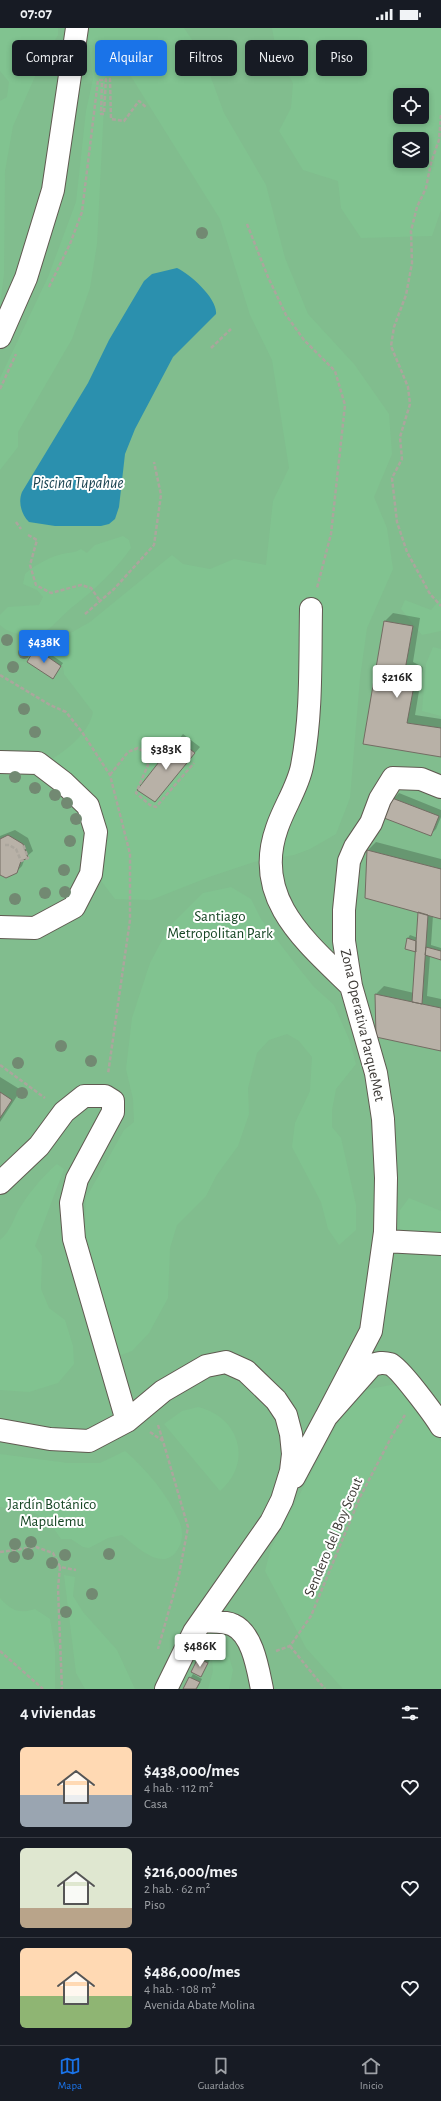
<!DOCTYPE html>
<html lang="es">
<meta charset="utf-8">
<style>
:root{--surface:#171b24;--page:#242831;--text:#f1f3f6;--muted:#9ea1a6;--line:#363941;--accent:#1a73e8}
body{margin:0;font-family:"Alegreya Sans",sans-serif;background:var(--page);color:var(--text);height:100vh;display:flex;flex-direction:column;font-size:15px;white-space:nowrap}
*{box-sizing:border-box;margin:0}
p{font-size:13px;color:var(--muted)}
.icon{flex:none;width:22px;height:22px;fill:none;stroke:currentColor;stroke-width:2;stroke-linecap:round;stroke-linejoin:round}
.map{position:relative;height:1661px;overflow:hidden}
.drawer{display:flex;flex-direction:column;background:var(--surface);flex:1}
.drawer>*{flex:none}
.hud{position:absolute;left:12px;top:12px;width:417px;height:36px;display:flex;gap:8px}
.tools{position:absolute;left:393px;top:60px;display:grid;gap:8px}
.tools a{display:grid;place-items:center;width:36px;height:36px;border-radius:6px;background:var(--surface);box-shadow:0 2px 6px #0003;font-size:20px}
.price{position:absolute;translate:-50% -34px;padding:0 9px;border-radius:4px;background:#fff;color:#222;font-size:13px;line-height:26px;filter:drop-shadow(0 1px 2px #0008)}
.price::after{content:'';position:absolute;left:50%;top:24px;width:12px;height:9px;margin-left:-6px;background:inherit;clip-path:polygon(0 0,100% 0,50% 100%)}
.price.on{background:var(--accent);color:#fff}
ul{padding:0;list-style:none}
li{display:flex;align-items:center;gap:12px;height:100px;padding:0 20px}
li+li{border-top:1px solid var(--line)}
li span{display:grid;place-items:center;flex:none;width:112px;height:80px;border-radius:6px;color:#555}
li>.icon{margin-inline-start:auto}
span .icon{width:48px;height:48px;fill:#fffc;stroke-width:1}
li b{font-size:17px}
h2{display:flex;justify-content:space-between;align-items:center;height:48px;padding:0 20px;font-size:17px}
.pill{padding:0 14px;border-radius:6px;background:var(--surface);box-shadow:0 2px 6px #0003;font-size:14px;line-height:36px}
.pill.on{background:var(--accent);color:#fff}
.status{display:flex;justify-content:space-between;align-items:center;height:28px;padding:0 20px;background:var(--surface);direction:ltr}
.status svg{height:11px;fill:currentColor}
.tabs{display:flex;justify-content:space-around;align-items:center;height:56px;border-top:1px solid var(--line);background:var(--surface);font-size:11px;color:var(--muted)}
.tabs a{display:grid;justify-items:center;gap:2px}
.tabs .on{color:var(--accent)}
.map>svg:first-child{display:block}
</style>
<div class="status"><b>07:07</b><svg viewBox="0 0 49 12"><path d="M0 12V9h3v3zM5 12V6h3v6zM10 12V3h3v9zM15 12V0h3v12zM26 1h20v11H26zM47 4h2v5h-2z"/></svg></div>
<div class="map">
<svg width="441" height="1661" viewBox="0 0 441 1661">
<rect width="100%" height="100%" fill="#e4ddd2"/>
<path fill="#81bd8e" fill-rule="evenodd" d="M0,0H441V1661H0ZM400,67H422V89H400ZM400,111H422V133H400Z"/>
<path fill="#81c390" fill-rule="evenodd" d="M0,0H58V7L41,35L13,98L5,143L4,246L0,278V73L7,69L9,54L0,43Z
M87,0H184L203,28L224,85L266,157L285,230L308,286L354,336L389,386L392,426L374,469L387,500L393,541L367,600L360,650L350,770L336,806L310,821L294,827L254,834L209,849L151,872L115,871L98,849L104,807L49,733C67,722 89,705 93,684L64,646L63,638L44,626L53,615L90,594L172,527L183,536L210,541L234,531L266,537L273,473L289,440L272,332L250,287L220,191L127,42L106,38L97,216L90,260L72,311L18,404V419L0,442V350L48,249L76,174L86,83L93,51Z
M272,0H441V182L432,208L361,210L341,180L338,153L303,142L279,103L291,80L293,55L277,27ZM400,67H422V89H400ZM400,111H422V133H400Z
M123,508L129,512L131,520C114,544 94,562 71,580C64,586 58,593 51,599C37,610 12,609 0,597V587L8,579L39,577L43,569L37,562L23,556L25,546C33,538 48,530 59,527C67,524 73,526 81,521L87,525L95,517Z
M441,570V603L422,607L401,581L405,572L431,582Z
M433,619L441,621V688L422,683L426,636Z
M231,859L251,871L261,891L297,938L314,959L334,977L349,1011L356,1036L336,1061L332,1082V1099L341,1110L356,1177V1202L339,1217L328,1201L321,1174L292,1119L295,1095L310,1063L312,1029L299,1013L287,1006L269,1012L257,1025L248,1060L249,1086L238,1118L216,1148L206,1168L177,1197L170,1220L168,1270L149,1305L132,1323L121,1327L107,1301L91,1249L85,1206L86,1170L124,1102L134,1094L133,1071L126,1041L132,990L150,935L169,899L203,865Z
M57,1136L64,1141L35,1218L42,1228L41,1261L49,1280L65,1292L73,1318L74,1336L58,1355L29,1364L0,1362V1212C11,1202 12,1195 18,1183C28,1166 42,1149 57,1136Z
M409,1170L441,1183V1207L400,1204V1182Z
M396,1356L432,1400L441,1414V1661H343L306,1620L265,1543L271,1520L340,1391L364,1362Z
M198,1379C240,1389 253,1435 220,1463L164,1396L182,1383Z
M125,1423C147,1442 167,1466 179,1493C183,1501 183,1512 179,1519C165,1547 137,1519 122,1507L108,1510L89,1520L83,1519L71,1511H61C41,1480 33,1485 0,1479V1426L68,1435H100Z
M64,1547L75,1549L73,1568L83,1584L117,1622L135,1661H85L76,1645Z
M0,1570C12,1583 19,1586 35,1581L50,1591L55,1621V1661H0Z
M218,1626L229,1629L233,1642L229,1661H208L213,1643L212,1631Z"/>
<path fill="#2b90ae" d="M177,240C190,246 218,271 216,286L173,329L135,401L125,426L119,479L115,491L109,496L101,498H55L29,494C21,486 18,474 22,464L88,355L109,312L144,253L152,246Z"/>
<path fill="#0003" d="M393,585L420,590L413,634L423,639L415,687L441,691V728L364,715L385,593Z
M39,618L63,635L53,650L36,621Z
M183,706L200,719L155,773L139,761Z
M399,765L441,782V789L436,801L430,807L393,771Z
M15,802L28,810L33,823L25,830L22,838L16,844L0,846V808Z
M376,814L441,831V890L433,887L431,917L441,920V931L430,928L427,968L441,971V1022L377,1008L376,966L384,958L414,965L417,921L406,920L408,910L410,907L418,910L419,885L366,869L368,822Z
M0,1049L21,1062L0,1094Z
M202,1628L210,1632L201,1648L193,1644Z
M193,1646L202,1651L197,1661H184Z"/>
<path fill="#b8b1a7" stroke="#736d63" d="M384,593L413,598L405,642L416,647L407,695L441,700V729L363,716Z
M35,620L61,638L53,651L27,634Z
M177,711L195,725L155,774L137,762Z
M392,770L439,788L431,808L384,790Z
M8,807L23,816L28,830L21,833L17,845L6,850L0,847V811Z
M367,822L441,841V891L365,870Z
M418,884L428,887L422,976L412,974Z
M407,910L416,913V924L405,921Z
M426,919L441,923V932L425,927Z
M375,966L441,980V1023L376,1009Z
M0,1064L12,1072L0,1090Z
M198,1630L208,1635L201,1649L191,1644Z
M189,1649L200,1654L196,1661H183Z"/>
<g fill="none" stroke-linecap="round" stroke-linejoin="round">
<defs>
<path id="minor" d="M0,309L26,250L53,162L77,0
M311,581C310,634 312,686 302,738C298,759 284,779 277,800C252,870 305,913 351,958
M0,734L38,735L63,754L88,778L96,804L91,846L74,879L35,900L0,899
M0,1155L39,1118L64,1084L84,1068H105L113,1073V1084L77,1151L71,1175L74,1211L127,1393
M384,1213L441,1216
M326,1389L371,1303L385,1204L386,1150L383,1091L376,1045L351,958L344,913V882L349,833L355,819L371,795L380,771L393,750L421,751L441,759
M0,1402L50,1411L89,1413L127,1393L163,1363L206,1338L226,1334L246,1343L276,1372L286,1387L291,1406L293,1426L291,1443L282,1472L271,1494L194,1604L166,1661
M294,1449L326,1389L372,1337C379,1335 383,1334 390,1336C400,1340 435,1388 441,1398
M202,1593C211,1594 225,1593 233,1597C253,1606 258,1642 262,1661"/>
</defs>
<use href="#minor" stroke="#605a51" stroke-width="24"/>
<path stroke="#aba69d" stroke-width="2.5" stroke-dasharray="4 2" stroke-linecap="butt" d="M441,87L439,112L431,135L426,160L417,179L411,203L412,235L406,267L394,299L391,318L408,359L410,376L400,409L402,431L392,450L397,494L407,524L430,566L441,578
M247,196L268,249L286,287L304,312L335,343L345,377L331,506L317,560
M49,259L70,216L82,184L98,52H102L101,86H104L106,51H110L111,91L124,93L139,73L147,80
M211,320L231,301
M0,361L16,326
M16,494L21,501
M28,507L37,512L30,537L36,557L51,565L81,557L91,560L100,573
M85,586L114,561L154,517L161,467L154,434
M0,647L50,677L66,684L82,704L110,747L130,826V892L108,1046
M110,747L128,724L138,720L146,725L148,737L136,765L150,777L156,779L194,735
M5,817H9L16,821L21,833L28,830L23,816
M0,1037L45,1070
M158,1397L163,1413
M150,1404L163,1413L188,1499L179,1547L158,1621
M0,1524L36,1519L53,1525L60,1539L76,1542
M60,1539L58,1560L62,1661
M290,1618L325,1661
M0,1623L43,1661
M276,1623L290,1618L311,1588L360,1469L393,1406L405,1387"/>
<use href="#minor" stroke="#fff" stroke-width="22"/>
</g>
<g fill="#728972">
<circle cx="202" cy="205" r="6"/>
<circle cx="7" cy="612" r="6"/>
<circle cx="24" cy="625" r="6"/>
<circle cx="13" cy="639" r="6"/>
<circle cx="24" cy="681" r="6"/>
<circle cx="35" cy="704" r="6"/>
<circle cx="15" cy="749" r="6"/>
<circle cx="35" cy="760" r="6"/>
<circle cx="55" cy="767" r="6"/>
<circle cx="67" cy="775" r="6"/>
<circle cx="76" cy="791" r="6"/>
<circle cx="70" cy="813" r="6"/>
<circle cx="64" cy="842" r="6"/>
<circle cx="65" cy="864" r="6"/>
<circle cx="45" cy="865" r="6"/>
<circle cx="15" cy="871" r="6"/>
<circle cx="61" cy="1018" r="6"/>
<circle cx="91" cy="1033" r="6"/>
<circle cx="18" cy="1035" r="6"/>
<circle cx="22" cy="1065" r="6"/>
<circle cx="31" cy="1514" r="6"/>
<circle cx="15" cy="1516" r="6"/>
<circle cx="28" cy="1526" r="6"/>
<circle cx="109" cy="1526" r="6"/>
<circle cx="65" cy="1527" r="6"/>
<circle cx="14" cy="1529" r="6"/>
<circle cx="52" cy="1535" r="6"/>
<circle cx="92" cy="1566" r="6"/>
<circle cx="66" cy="1584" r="6"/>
</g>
<g text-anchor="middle" stroke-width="4" stroke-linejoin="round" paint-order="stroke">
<g font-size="15" fill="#154523" stroke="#fff">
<text x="220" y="893">Santiago<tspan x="220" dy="17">Metropolitan Park</tspan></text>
<text x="52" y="1481">Jardín Botánico<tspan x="52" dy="17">Mapulemu</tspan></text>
</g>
<g font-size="15" fill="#3c3935" stroke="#fff">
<text transform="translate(363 997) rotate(77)" y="5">Zona Operativa ParqueMet</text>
<text transform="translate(333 1509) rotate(-67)" y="5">Sendero del Boy Scout</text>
</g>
<g font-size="16" font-style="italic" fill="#194351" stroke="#fff">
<text x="78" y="460">Piscina Tupahue</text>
</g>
</g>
</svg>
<div class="tools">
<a><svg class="icon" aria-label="locate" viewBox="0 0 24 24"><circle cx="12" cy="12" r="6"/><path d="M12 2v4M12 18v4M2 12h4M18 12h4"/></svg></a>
<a><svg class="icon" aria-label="layers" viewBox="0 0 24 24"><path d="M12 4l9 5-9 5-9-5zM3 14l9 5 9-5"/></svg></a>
</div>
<b class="price on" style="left:44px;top:636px">$438K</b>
<b class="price" style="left:397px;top:671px">$216K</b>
<b class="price" style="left:166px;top:743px">$383K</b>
<b class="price" style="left:200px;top:1640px">$486K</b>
<div class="hud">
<a class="pill">Comprar</a>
<a class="pill on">Alquilar</a>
<a class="pill">Filtros</a>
<a class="pill">Nuevo</a>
<a class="pill">Piso</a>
</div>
</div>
<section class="drawer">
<h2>4 viviendas<svg class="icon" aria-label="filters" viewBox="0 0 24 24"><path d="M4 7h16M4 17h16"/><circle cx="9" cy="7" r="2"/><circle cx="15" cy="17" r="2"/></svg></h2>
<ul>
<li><span style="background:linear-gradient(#ffd9b3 60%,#9aa5b1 0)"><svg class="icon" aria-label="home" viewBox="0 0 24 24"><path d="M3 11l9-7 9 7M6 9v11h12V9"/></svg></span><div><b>$438,000/mes</b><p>4 hab. · 112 m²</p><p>Casa</p></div><svg class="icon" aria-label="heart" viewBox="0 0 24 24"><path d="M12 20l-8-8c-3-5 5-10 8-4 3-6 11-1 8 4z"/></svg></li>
<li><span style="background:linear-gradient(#dfe7d0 75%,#b9a48a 0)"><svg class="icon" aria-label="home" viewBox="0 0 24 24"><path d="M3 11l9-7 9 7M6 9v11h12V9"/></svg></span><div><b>$216,000/mes</b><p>2 hab. · 62 m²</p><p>Piso</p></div><svg class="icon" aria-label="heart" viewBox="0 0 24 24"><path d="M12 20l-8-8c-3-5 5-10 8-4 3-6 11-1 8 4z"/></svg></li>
<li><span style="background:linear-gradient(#ffd9b3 60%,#8fb573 0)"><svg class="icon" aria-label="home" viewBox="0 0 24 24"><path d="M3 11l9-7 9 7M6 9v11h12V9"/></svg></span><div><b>$486,000/mes</b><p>4 hab. · 108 m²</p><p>Avenida Abate Molina</p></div><svg class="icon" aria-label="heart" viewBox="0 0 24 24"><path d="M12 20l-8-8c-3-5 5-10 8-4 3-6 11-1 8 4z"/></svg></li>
</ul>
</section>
<nav class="tabs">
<a class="on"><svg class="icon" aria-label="map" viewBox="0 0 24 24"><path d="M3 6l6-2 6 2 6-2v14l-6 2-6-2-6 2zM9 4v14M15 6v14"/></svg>Mapa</a>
<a><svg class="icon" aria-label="saved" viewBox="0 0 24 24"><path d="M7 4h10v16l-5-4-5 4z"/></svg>Guardados</a>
<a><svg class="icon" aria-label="home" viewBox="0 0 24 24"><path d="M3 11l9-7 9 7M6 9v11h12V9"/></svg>Inicio</a>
</nav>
